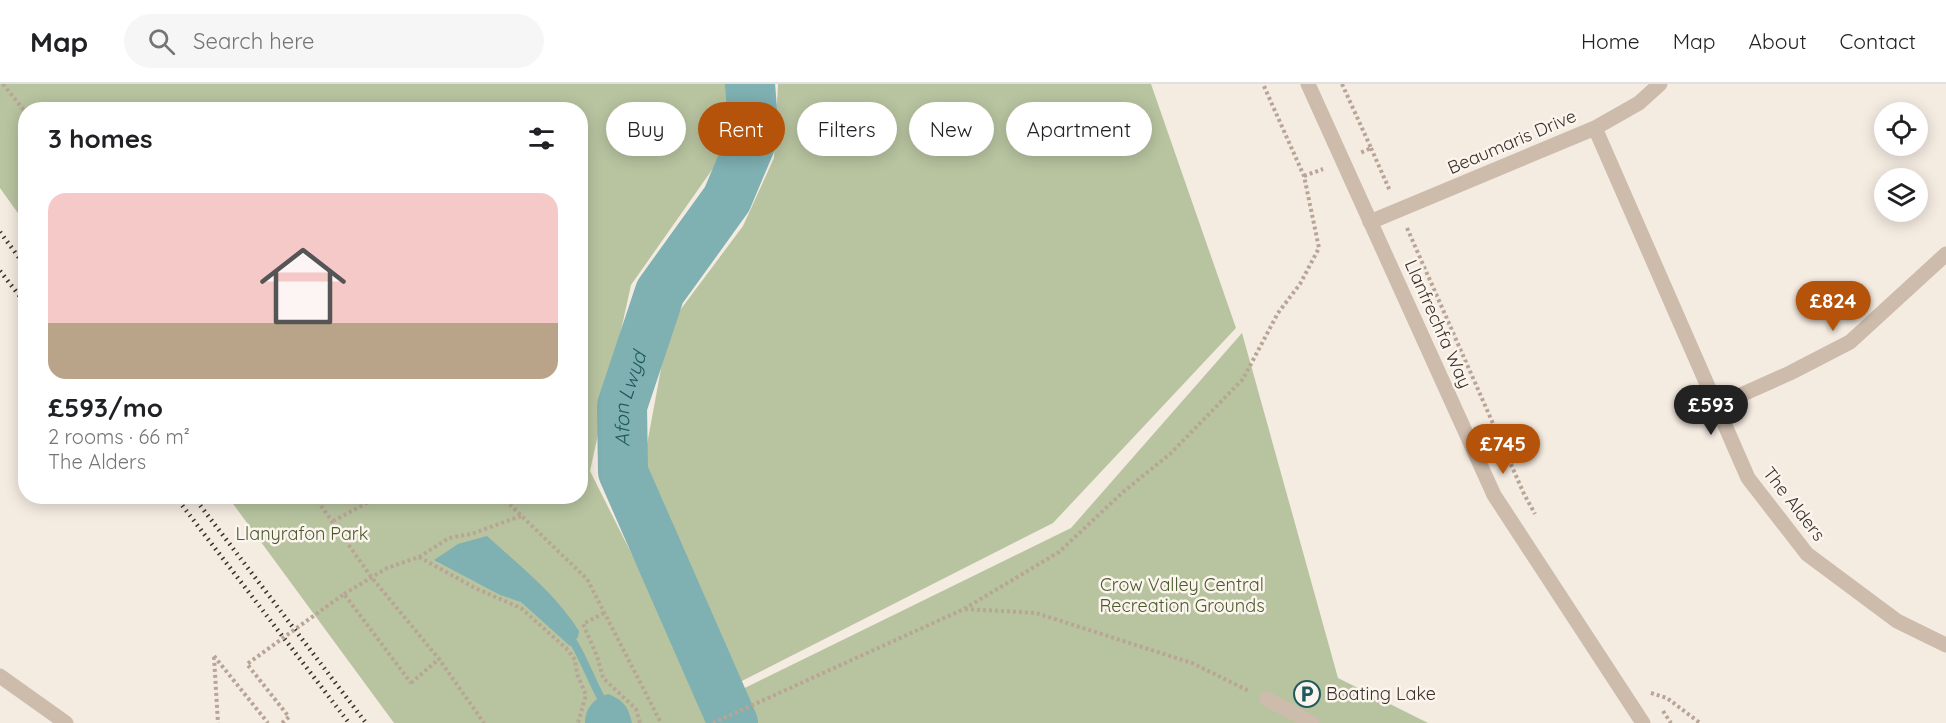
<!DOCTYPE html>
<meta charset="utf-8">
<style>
:root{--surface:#fff;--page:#f6f6f6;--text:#202124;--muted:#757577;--line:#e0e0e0;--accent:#b45309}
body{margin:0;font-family:Quicksand,sans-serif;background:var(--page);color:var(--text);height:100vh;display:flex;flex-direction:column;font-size:22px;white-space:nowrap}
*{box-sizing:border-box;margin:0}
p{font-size:20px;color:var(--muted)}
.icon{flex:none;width:33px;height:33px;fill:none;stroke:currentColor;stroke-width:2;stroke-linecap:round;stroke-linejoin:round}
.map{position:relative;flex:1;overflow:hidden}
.details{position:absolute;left:18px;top:18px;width:570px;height:402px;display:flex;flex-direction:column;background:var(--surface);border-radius:24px;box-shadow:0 3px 15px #0003}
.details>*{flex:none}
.guide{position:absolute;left:606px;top:18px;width:570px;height:54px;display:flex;gap:12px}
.fabs{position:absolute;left:1874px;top:18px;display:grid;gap:12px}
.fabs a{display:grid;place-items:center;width:54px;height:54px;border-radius:50%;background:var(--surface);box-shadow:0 3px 15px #0003;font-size:30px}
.price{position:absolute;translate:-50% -51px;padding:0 14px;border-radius:21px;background:var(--accent);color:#fff;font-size:20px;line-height:39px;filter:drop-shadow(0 2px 3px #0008)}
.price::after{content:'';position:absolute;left:50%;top:36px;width:18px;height:14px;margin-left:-9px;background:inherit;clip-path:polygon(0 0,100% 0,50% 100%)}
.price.active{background:#222;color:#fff}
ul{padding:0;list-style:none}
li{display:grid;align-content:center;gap:12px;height:318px;padding:0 30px}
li+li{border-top:2px solid var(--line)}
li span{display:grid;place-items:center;height:186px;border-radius:18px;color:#555}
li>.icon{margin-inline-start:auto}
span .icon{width:108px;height:108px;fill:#fffc;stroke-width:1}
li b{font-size:26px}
h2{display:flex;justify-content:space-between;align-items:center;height:72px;padding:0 30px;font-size:26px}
.tag{padding:0 21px;border-radius:27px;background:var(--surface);box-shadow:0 3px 15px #0003;font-size:21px;line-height:54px}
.tag.active{background:var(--accent);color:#fff}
header{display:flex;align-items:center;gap:36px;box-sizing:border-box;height:84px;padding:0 30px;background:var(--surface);border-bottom:2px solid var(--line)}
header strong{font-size:28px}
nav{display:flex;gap:33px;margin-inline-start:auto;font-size:21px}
.search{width:420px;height:54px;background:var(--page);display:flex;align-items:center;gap:15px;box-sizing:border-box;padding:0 21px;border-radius:33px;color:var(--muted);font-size:22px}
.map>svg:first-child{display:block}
</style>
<header>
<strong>Map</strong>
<div class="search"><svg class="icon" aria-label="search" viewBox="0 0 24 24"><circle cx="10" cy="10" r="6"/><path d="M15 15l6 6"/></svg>Search here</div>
<nav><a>Home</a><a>Map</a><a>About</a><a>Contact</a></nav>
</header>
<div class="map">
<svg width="1946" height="639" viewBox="0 0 1946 639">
<rect width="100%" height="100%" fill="#f4ebe1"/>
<path fill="#b8c4a0" d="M0,0H730L733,56L631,201L590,387L708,622L1071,444L1242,249L1338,594L1428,639H394L228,413L580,412V26H26L25,139L0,104Z
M778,0H1151L1236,244L1053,439L738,599L644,377L669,241L743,142L774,74Z"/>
<path fill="#7fb0b2" d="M487,452C520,482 555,509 579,547L578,553L570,562L521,518L500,511L434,476L458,460Z
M608,610C625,617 628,623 632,639H585C585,624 594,614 608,610Z"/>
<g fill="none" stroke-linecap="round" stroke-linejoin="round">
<path stroke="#7fb0b2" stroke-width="8" d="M574,559C584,576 591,595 600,612"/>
<path stroke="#7fb0b2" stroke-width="50" id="s1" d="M733,639L623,388L622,322L660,208L727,115L754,51L750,0"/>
<path stroke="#b9a596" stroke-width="4" stroke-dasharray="3 3" stroke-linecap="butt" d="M3,0L26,29
M1342,0L1371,64L1360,69
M1371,64L1390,107
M1304,92L1323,85
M1407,144L1524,410L1535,430
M314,412L372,494L439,575L484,639
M501,412L587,495L661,639
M333,437L380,412
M419,473L475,504L521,524L568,566L575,576L577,590L586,611L578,639
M344,510L387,484L419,473L449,454L471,450L521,432
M965,525L1036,529L1192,579L1249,607
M604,529L583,540L597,572L603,594L636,625L640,639
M214,572L268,639
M214,573L218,639
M411,599L439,575
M1651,609L1667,614L1700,639
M1663,627L1671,639
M713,639L964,525L1059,468L1123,408L1170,370L1243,295L1278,229L1300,200L1319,164L1304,92L1263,0"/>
<path stroke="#cdbbac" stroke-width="15" d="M1267,615L1312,639"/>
<path stroke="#cdbbac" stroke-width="15" d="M1595,44L1748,394L1807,470L1897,537L1946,561
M1370,138L1595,44L1639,19L1660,0
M1716,322L1790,289L1850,258L1946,170
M0,592L66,639"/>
<path stroke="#cdbbac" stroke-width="15" d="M1308,0L1494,411L1643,639"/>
<path stroke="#3b302b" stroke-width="4.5" stroke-dasharray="1.5 4.5" stroke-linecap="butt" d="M0,148L26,183
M0,187L26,220
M175,412L349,639
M193,412L366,639"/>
<path stroke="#b9a596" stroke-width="4" stroke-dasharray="3 3" stroke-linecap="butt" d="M282,639L289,633L247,580L344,510L411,599"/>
</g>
<defs>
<symbol id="parking-ring" viewBox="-11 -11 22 22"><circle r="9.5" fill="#fbf5ee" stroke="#1f5a5e" stroke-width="1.5"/><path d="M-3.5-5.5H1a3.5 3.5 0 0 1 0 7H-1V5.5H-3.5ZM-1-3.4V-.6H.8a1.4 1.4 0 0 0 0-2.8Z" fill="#1f5a5e"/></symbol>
</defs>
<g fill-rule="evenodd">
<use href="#parking-ring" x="1292" y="595" width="30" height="30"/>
</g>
<g text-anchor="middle" stroke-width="5" stroke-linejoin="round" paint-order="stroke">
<g font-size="18" fill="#3b302b" stroke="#fbf5ee">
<text transform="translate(1512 58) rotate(-23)" y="6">Beaumaris Drive</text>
<text transform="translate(1438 240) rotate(66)" y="6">Llanfrechfa Way</text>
<text transform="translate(1794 420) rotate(52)" y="6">The Alders</text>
</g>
<g font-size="18" fill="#4a5a2e" stroke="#fbf5ee">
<text x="302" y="456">Llanyrafon Park</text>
<text x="1182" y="507">Crow Valley Central<tspan x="1182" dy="21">Recreation Grounds</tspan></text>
</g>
<g font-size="18" fill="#3b302b" stroke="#fbf5ee" text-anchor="start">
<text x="1326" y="616">Boating Lake</text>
</g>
<g font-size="20" font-style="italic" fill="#1f5a5e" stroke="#fbf5ee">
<text dy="7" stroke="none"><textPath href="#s1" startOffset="348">Afon Lwyd</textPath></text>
</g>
</g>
</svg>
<div class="fabs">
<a><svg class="icon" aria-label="locate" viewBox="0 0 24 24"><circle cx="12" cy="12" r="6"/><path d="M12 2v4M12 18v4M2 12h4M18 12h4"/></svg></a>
<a><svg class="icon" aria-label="layers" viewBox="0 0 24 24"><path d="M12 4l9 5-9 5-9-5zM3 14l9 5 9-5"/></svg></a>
</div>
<b class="price" style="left:1833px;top:248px">£824</b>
<b class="price active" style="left:1711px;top:352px">£593</b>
<b class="price" style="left:1503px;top:391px">£745</b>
<div class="guide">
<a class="tag">Buy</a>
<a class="tag active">Rent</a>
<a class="tag">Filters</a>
<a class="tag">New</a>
<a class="tag">Apartment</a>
</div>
<section class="details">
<h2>3 homes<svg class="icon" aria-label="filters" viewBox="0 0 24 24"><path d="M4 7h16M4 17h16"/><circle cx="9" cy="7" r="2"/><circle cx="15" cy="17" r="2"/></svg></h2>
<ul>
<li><span style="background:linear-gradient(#f6c9c9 70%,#b9a48a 0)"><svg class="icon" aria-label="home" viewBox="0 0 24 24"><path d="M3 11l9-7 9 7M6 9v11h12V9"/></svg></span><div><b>£593/mo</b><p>2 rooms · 66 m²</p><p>The Alders</p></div></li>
</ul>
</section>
</div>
